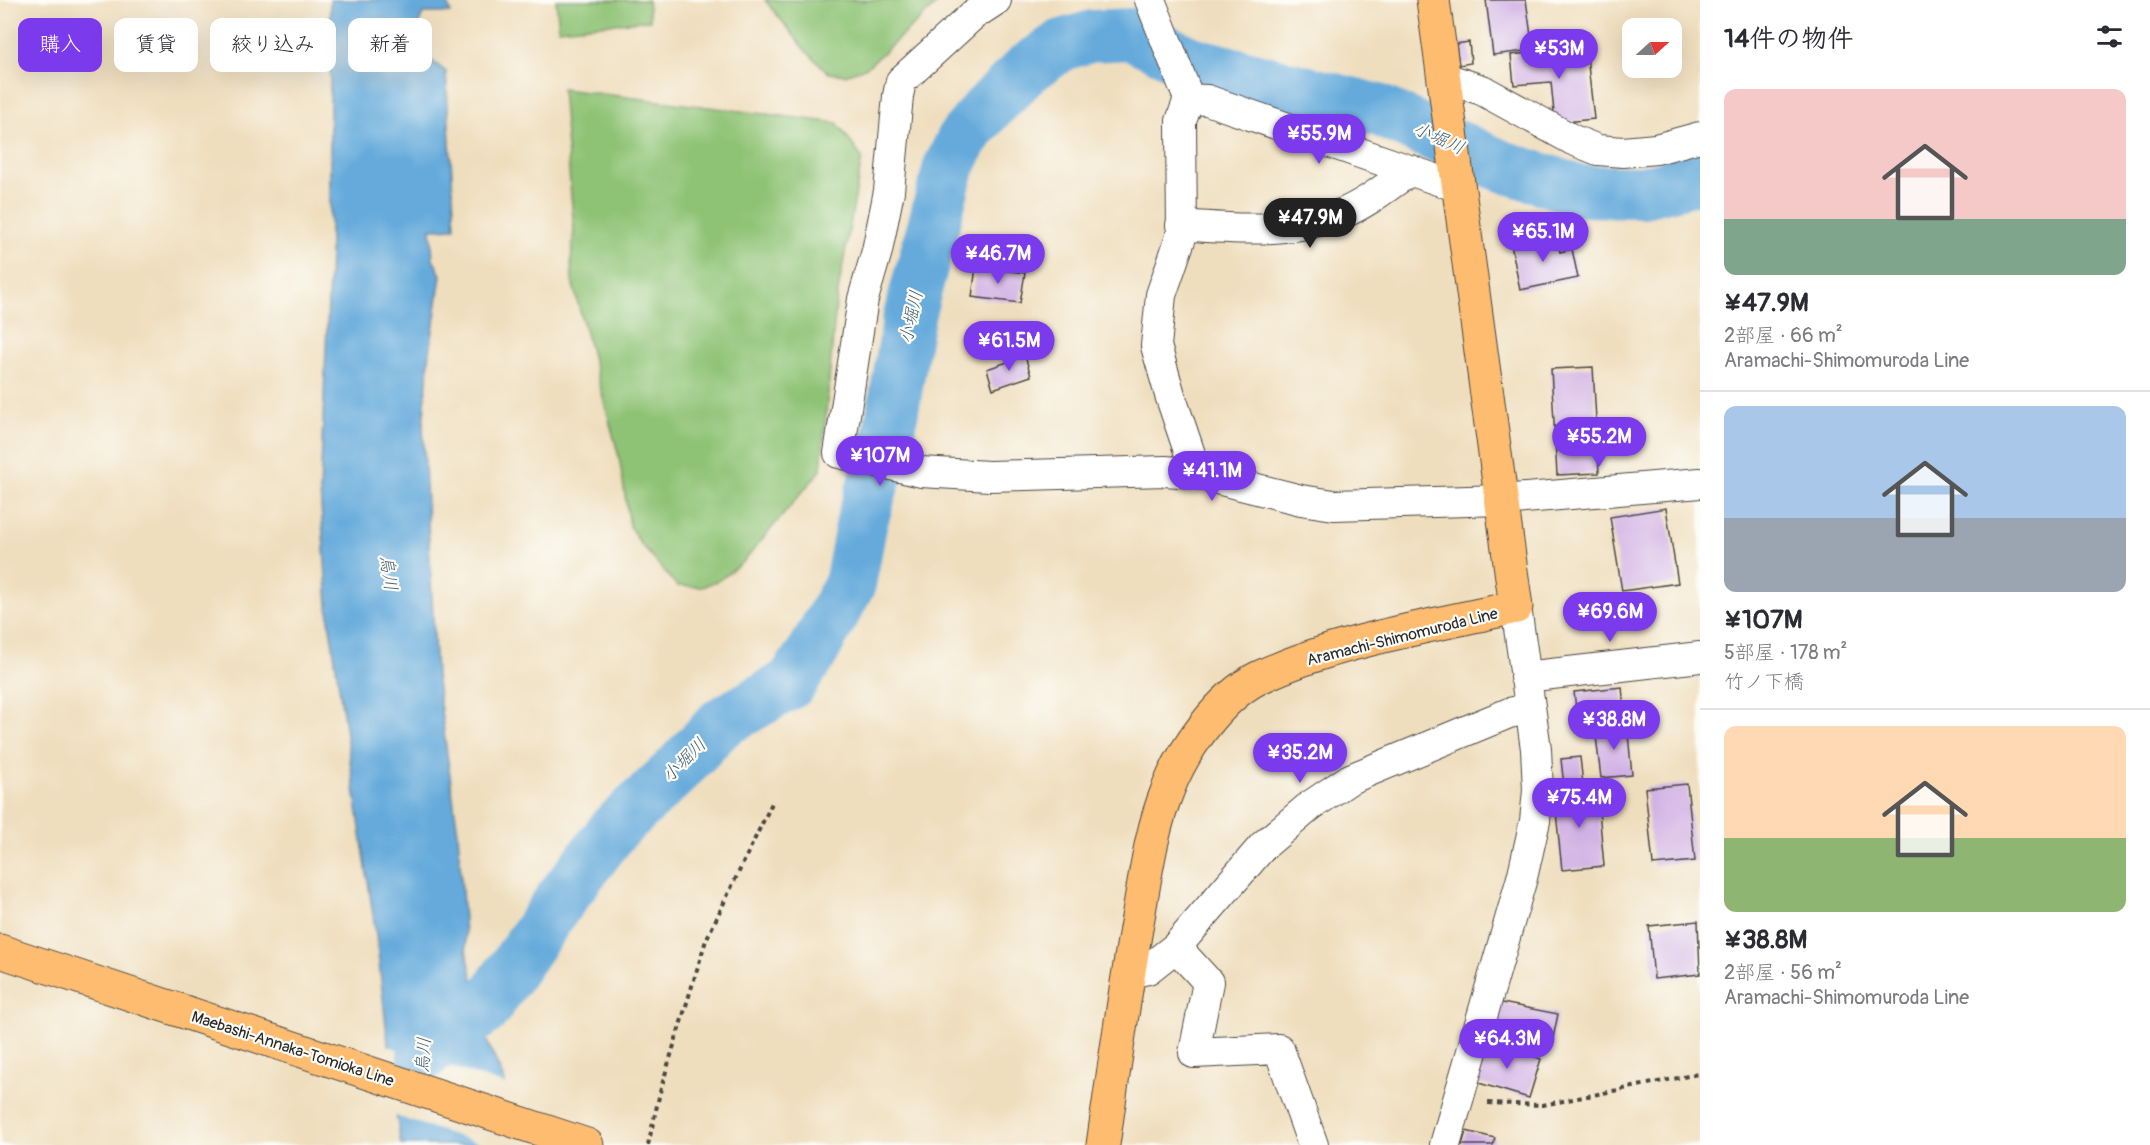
<!DOCTYPE html>
<html lang="ja">
<meta charset="utf-8">
<style>
:root{--surface:#fff;--page:#f7f7f7;--text:#2b2b33;--muted:#7c7c81;--line:#e1e1e2;--accent:#7c3aed}
body{margin:0;font-family:Pangolin,"Klee One",sans-serif;background:var(--page);color:var(--text);height:100vh;display:flex;flex-direction:column;font-size:22px;white-space:nowrap}
*{box-sizing:border-box;margin:0}
p{font-size:20px;color:var(--muted)}
.icon{flex:none;width:33px;height:33px;fill:none;stroke:currentColor;stroke-width:2;stroke-linecap:round;stroke-linejoin:round}
.map{position:relative;flex:1;overflow:hidden}
.panel{display:flex;flex-direction:column;background:var(--surface);width:450px}
.panel>*{flex:none}
.hud{position:absolute;left:18px;top:18px;width:570px;height:54px;display:flex;gap:12px}
.needle{width:39px;rotate:69deg}
.tools{position:absolute;left:1622px;top:18px;display:grid;gap:12px}
.tools a{display:grid;place-items:center;width:60px;height:60px;border-radius:12px;background:var(--surface);box-shadow:0 6px 24px #0002;font-size:30px}
.price{position:absolute;translate:-50% -51px;padding:0 14px;border-radius:21px;background:var(--accent);color:#fff;font-size:20px;line-height:39px;filter:drop-shadow(0 2px 3px #0008)}
.price::after{content:'';position:absolute;left:50%;top:36px;width:18px;height:14px;margin-left:-9px;background:inherit;clip-path:polygon(0 0,100% 0,50% 100%)}
.price.active{background:#222;color:#fff}
ul{padding:0;list-style:none}
li{display:grid;align-content:center;gap:12px;height:318px;padding:0 24px}
li+li{border-top:2px solid var(--line)}
li span{display:grid;place-items:center;height:186px;border-radius:12px;color:#555}
li>.icon{margin-inline-start:auto}
span .icon{width:108px;height:108px;fill:#fffc;stroke-width:1}
li b{font-size:26px}
h2{display:flex;justify-content:space-between;align-items:center;height:72px;padding:0 24px;font-size:26px}
.tag{padding:0 21px;border-radius:12px;background:var(--surface);box-shadow:0 6px 24px #0002;font-size:21px;line-height:54px}
.tag.active{background:var(--accent);color:#fff}
main{display:flex;flex:1;min-height:0}
.map>svg:first-child{display:block}
</style>
<main>
<div class="map">
<svg width="1700" height="1145" viewBox="0 0 1700 1145">
<rect width="100%" height="100%" fill="#fdfcf7"/>
<filter id="ink" filterUnits="userSpaceOnUse"><feTurbulence type="fractalNoise" baseFrequency=".0167" numOctaves="2"/><feDisplacementMap in="SourceGraphic" scale="12" xChannelSelector="R" yChannelSelector="G"/><feConvolveMatrix kernelMatrix="1 2 1 2 8 2 1 2 1" color-interpolation-filters="sRGB"/></filter>
<filter id="wash" filterUnits="userSpaceOnUse"><feTurbulence type="fractalNoise" baseFrequency=".008" numOctaves="4" result="noise"/><feDisplacementMap in="SourceGraphic" scale="24" xChannelSelector="R" yChannelSelector="G"/><feGaussianBlur stdDeviation="1.35" result="paint"/><feColorMatrix in="noise" values="0 0 0 0 0 0 0 0 0 0 0 0 0 0 0 0 0 1.4 0 .05"/><feComposite in="paint" operator="in"/></filter>
<g filter="url(#wash)">
<rect width="100%" height="100%" fill="#efdebd"/>
<path fill="#8ec375" stroke="#5c7750" stroke-width="1.5" d="M556,0H648L650,20L559,29Z
M765,0H941L867,67L845,75L829,73L807,52Z
M562,89L837,123L862,158L836,303L821,470L743,562L719,580L702,587L677,586L640,543L630,527L619,457L572,281L571,260L574,230Z"/>
<path fill="#65aadb" stroke="#486a83" stroke-width="1.5" d="M330,0H446L451,13H423L416,32L427,57L446,72L455,228L431,229L433,259L441,275L429,359L423,427L436,675L458,833L466,949L487,1041L505,1082L510,1145H401L395,1107L376,935L329,620L320,491L330,254Z"/>
<path fill="#efdebd" d="M385,1045L509,1086L513,1145H485L393,1115Z"/>
<g fill="none" stroke-linecap="round" stroke-linejoin="round">
<path stroke="#65aadb" stroke-width="52" d="M423,1055L484,1010L562,897L614,829L674,773L721,723L791,683L812,653L850,584L862,521L889,433L909,316L949,167L963,138L986,110L1027,69L1062,45L1093,36L1131,34L1190,62L1378,110L1499,165L1580,191L1643,192L1700,178"/>
</g>
<g id="blocks">
<path fill="#d2b2e5" d="M1486,0H1526L1533,50L1493,55Z
M1469,42L1471,63L1459,65L1456,44Z
M1586,47L1594,119L1555,123L1551,82L1514,85L1511,55Z
M1556,234L1560,252L1572,249L1578,278L1520,290L1511,244Z
M976,267L1025,273L1020,303L972,297Z
M1025,356L1031,376L993,389L987,369Z
M1593,367L1599,473L1557,475L1551,369Z
M1666,508L1678,583L1622,591L1610,517Z
M1622,687L1625,719L1578,725L1574,692Z
M1627,724L1632,775L1601,778L1595,728Z
M1580,757L1583,784L1564,786L1561,759Z
M1687,784L1695,861L1653,865L1645,788Z
M1597,788L1604,866L1562,870L1554,793Z
M1698,921L1700,974L1654,979L1649,926Z
M1497,1002L1558,1014L1552,1043L1491,1031Z
M1485,1041L1541,1059L1529,1098L1472,1081Z
M1466,1131L1495,1138L1493,1145H1462Z"/>
</g>
</g>
<g filter="url(#ink)">
<use href="#blocks" fill-opacity="0" stroke="#484641" stroke-width="1.5"/>
<g fill="none" stroke-linecap="round" stroke-linejoin="round">
<defs>
<path id="minor" d="M996,0L973,15L901,81L898,96L889,191L877,251L863,299L839,453L921,472L989,476L1165,471L1193,473L1301,500L1334,505L1502,500L1700,483
M1150,0L1189,99L1181,121L1182,234L1161,295L1156,346L1170,395L1191,457L1193,473
M1445,78L1482,90L1573,140L1598,150L1623,152L1656,149L1700,137
M1189,99L1207,100L1458,187
M1181,225C1235,229 1289,234 1341,214C1366,204 1389,185 1411,170
M1525,677L1700,657
M1176,947L1208,982L1194,1053L1279,1049L1313,1145
M1128,973L1148,969L1176,947L1263,846L1310,806L1350,779L1509,713L1529,709
M1445,1145L1522,878L1535,821L1538,790L1536,749L1516,607"/>
<path id="major" d="M0,951L587,1145
M1103,1145C1114,1067 1125,989 1139,912C1146,871 1152,828 1168,789C1183,750 1220,697 1258,678C1335,641 1432,626 1516,607L1433,0"/>
</defs>
<use href="#minor" stroke="#484641" stroke-width="32"/>
<use href="#major" stroke="#484641" stroke-width="35"/>
<path stroke="#484641" stroke-width="4" stroke-dasharray="4.5 4.5" stroke-linecap="butt" d="M1488,1103L1543,1105L1698,1074
M648,1145L661,1088L706,940L773,801"/>
<use href="#minor" stroke="#fff" stroke-width="30"/>
<use href="#major" stroke="#fdbc70" stroke-width="33"/>
</g>
</g>
<g text-anchor="middle" stroke-width="4.5" stroke-linejoin="round" paint-order="stroke">
<g font-size="16" fill="#2b2b2b" stroke="#fdfcf7">
<text transform="translate(1402 636) rotate(-14)" y="6">Aramachi-Shimomuroda Line</text>
<text transform="translate(293 1048) rotate(18)" y="6">Maebashi-Annaka-Tomioka Line</text>
</g>
<g font-size="18" font-style="italic" fill="#425e71" stroke="#fdfcf7">
<text transform="translate(1439 138) rotate(24)" y="6">小堀川</text>
<text transform="translate(911 317) rotate(-78)" y="6">小堀川</text>
<text transform="translate(389 573) rotate(82)" y="6">烏川</text>
<text transform="translate(684 760) rotate(-45)" y="6">小堀川</text>
<text transform="translate(423 1055) rotate(-86)" y="6">烏川</text>
</g>
</g>
</svg>
<div class="tools">
<a><svg class="needle" viewBox="-14 -14 28 28"><path d="M0-13l5 13h-10z" fill="#e53935"/><path d="M0 13l5-13h-10z" fill="#7c7c81"/></svg></a>
</div>
<b class="price" style="left:1559px;top:80px">¥53M</b>
<b class="price" style="left:1319px;top:165px">¥55.9M</b>
<b class="price active" style="left:1310px;top:249px">¥47.9M</b>
<b class="price" style="left:1543px;top:263px">¥65.1M</b>
<b class="price" style="left:998px;top:285px">¥46.7M</b>
<b class="price" style="left:1009px;top:372px">¥61.5M</b>
<b class="price" style="left:1599px;top:468px">¥55.2M</b>
<b class="price" style="left:880px;top:487px">¥107M</b>
<b class="price" style="left:1212px;top:502px">¥41.1M</b>
<b class="price" style="left:1610px;top:643px">¥69.6M</b>
<b class="price" style="left:1614px;top:751px">¥38.8M</b>
<b class="price" style="left:1300px;top:784px">¥35.2M</b>
<b class="price" style="left:1579px;top:829px">¥75.4M</b>
<b class="price" style="left:1507px;top:1070px">¥64.3M</b>
<div class="hud">
<a class="tag active">購入</a>
<a class="tag">賃貸</a>
<a class="tag">絞り込み</a>
<a class="tag">新着</a>
</div>
</div>
<section class="panel">
<h2>14件の物件<svg class="icon" aria-label="filters" viewBox="0 0 24 24"><path d="M4 7h16M4 17h16"/><circle cx="9" cy="7" r="2"/><circle cx="15" cy="17" r="2"/></svg></h2>
<ul>
<li><span style="background:linear-gradient(#f6c9c9 70%,#7fa58c 0)"><svg class="icon" aria-label="home" viewBox="0 0 24 24"><path d="M3 11l9-7 9 7M6 9v11h12V9"/></svg></span><div><b>¥47.9M</b><p>2部屋 · 66 m²</p><p>Aramachi-Shimomuroda Line</p></div></li>
<li><span style="background:linear-gradient(#a9c7e8 60%,#9aa5b1 0)"><svg class="icon" aria-label="home" viewBox="0 0 24 24"><path d="M3 11l9-7 9 7M6 9v11h12V9"/></svg></span><div><b>¥107M</b><p>5部屋 · 178 m²</p><p>竹ノ下橋</p></div></li>
<li><span style="background:linear-gradient(#ffd9b3 60%,#8fb573 0)"><svg class="icon" aria-label="home" viewBox="0 0 24 24"><path d="M3 11l9-7 9 7M6 9v11h12V9"/></svg></span><div><b>¥38.8M</b><p>2部屋 · 56 m²</p><p>Aramachi-Shimomuroda Line</p></div></li>
</ul>
</section>
</main>
